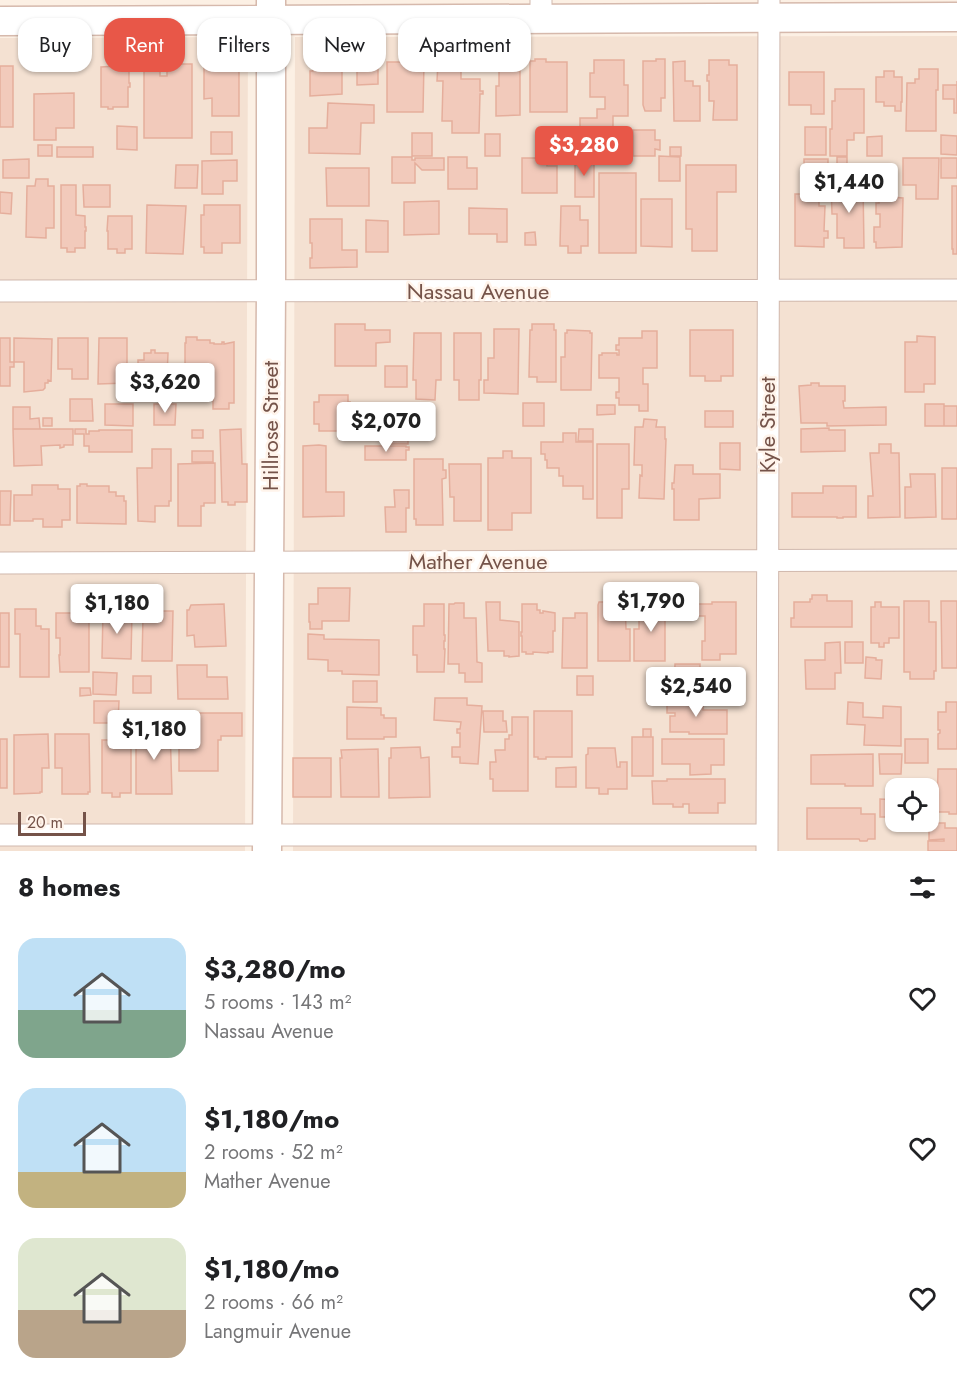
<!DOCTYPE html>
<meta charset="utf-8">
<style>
:root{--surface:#fff;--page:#f6f6f6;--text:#202124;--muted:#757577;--accent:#e85748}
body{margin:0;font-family:Jost,sans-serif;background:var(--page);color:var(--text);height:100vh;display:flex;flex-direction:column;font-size:22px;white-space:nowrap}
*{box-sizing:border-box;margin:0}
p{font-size:20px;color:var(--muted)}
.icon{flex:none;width:33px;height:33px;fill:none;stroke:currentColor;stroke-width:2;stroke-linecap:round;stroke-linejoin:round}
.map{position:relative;height:851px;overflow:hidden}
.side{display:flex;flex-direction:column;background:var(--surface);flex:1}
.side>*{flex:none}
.guide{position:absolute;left:18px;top:18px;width:600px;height:54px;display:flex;gap:12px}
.controls{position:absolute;left:885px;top:778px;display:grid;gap:12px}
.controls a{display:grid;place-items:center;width:54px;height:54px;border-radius:12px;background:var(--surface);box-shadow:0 2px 4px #0004;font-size:30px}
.scale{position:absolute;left:18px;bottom:15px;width:68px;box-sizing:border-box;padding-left:6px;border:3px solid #755349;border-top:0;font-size:16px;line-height:21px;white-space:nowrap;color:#755349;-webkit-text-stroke:4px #fff4eb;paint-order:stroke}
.price{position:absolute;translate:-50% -51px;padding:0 14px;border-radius:6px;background:#fff;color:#222;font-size:20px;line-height:39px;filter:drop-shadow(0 2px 3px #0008)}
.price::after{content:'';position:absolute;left:50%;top:36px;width:18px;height:14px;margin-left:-9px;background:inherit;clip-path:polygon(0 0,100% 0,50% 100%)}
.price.on{background:var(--accent);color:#fff}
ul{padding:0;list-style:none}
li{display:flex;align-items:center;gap:18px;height:150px;padding:0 18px}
li span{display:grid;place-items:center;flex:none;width:168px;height:120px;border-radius:18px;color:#555}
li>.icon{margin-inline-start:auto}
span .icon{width:72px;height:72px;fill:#fffc;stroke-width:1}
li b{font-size:26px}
h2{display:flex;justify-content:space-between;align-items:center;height:72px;padding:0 18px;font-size:26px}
.chip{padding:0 21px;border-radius:18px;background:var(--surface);box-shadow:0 2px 4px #0004;font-size:21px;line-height:54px}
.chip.on{background:var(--accent);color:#fff}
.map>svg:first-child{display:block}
</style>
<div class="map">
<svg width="957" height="851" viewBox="0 0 957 851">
<rect width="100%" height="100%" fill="#fcf0e4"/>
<path fill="#f4e1d2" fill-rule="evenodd" d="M957,36V851H293L295,37ZM896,789H928V822H896Z
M248,37L245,851H0V38Z"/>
<path fill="#f2cabb" stroke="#e5ae9c" stroke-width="1.5" d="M311,46H378V84L357,85V62H342V94L310,96V71H313V56H311Z
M496,57H520V115L496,116V86H499V62H496Z
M535,59H546V62H567V112H530V61H535Z
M656,59H665V98H661V111H645L643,105V61H656Z
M594,60H624V85H628V116H613V140L594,142V145H580V118H597V109H605V97H590V73H594Z
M709,60H729V65H737V120H713L714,101H709V81H707V75H709Z
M685,61V81H693V86H700V121H674L673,62Z
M387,62H424L423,112H387Z
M438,62H461V79H480V91H483V94H480L479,133H452V121H442L443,81H437Z
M239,63V116H212V98L204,99V64Z
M167,64H192V138H144V67L157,66V68H160V76H167Z
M121,65L129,67V83H130V87H128V107H113V109H108V107H101V67L117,66V67H121Z
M0,66H13V127H0Z
M919,69H938V90H936V131H906L907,83H915V79H919Z
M884,71H894V77H902V102H901V111H895V106H884V102H876V77H884Z
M789,72H824V114H811V105H789Z
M957,81V113H954V99H943V85H957Z
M835,89H864V133H854V140H847V156H830V129H832V101H835Z
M74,93V128H56V140H34V94Z
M328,103L374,105V123H361L360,154L309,153V128H327Z
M117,126L137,127V150L117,149Z
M805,127H826V155H805Z
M555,130H576V156L555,155Z
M633,130H655V140H660V150L655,149V156H633Z
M211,132H232V154H211Z
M412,133H432V156H412Z
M485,134H500V156H485Z
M941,135L957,136V155L941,154Z
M882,136V156H867V137Z
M38,145H52V156H38Z
M57,147H93V157H57Z
M670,147H681V156H670Z
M659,156L680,157V181H659Z
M392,157H412V160H415V158H444V170H422L415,163V183H392Z
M448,157H467V168H477V189H448Z
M575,157H594V197H575Z
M837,157H847V165H837Z
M522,158H547V166H557V193H522Z
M903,158H939L938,199H916V185H903Z
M941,158H957V178H941Z
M29,159V178H3V160Z
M804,159H828V176H804Z
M237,160V181H223V194H202V161Z
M176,165H198L197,188H175Z
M686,165H736V192H717V251H692V229H686Z
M326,168H369V206H327Z
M599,173H636V253H599Z
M36,179H48V186H54V228H46V238L26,237L27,186H35Z
M831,184L863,185L864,248H844V238H837V214H832Z
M61,185H76V215L85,216V227H86V231H85V248H75V252H67V248H61Z
M83,185H110V207H84Z
M952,186H957V254H953V249H952Z
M0,192L12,193L11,214L0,213Z
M795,194H819V206H825L824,231H828V238H824V247L795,246Z
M879,196L903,198L902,247L876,248V242H874V227H880V214H876V203H879Z
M641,199H672V247L641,246Z
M439,201V234L404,235V202Z
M147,205L186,206L183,254L146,253Z
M204,205H240V243H222V253H204V247H201V215H204Z
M561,206H580V220H588V246H581V253H568V246H560Z
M469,208L507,209V242H497V234H469Z
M108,216H132V249H125V253H117V249H108V231H107Z
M310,219H342V250H357V267L310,268V258H312V243H310Z
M366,220L388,221V252H366Z
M535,232L536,245H525V233Z
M335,324H365V330H390V342L376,343V366H335Z
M532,324H554V330H556V382H537V377H529L530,330H532Z
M494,329H519L518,394L484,393V380H488V358H494Z
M567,330L590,331V333H592L591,390H561V357H565V333H567Z
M690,330H733V376H721V381H705V376H690Z
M642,331H657V368H643V384H648V411H639V405H619V398H616V392H619V378H599V355H602V353H617V355H619V350H616V345H619V338H642Z
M414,333H441V380H436L435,400L416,399V380H413Z
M454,333H481V380H479V400H459V380H454Z
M917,336L935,337V384H924V392H905V342H917Z
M186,337H197V340H210V343H214V344H222V342H224V344L234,342V403H229V409H213V385H211V373L185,372V343H186Z
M0,338H10V362H14V367H10V386H0Z
M14,338L52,339L51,381L48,380V383H45V388L43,390L24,392V362H14Z
M58,338H88V379H72V369H58Z
M99,338H127V383L98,384Z
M151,350H155V353H168L167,378H157V374H144V366H138V360H144V353H151Z
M385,366H407V387H385Z
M811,383H819V386H845V401H843L844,408L886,407V425L827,426V423H801L799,386L811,385Z
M319,395H348V402H350L348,411L356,410V431H319V424H314V402H319Z
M70,399H92L93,421H70Z
M523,403H544V426H523Z
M105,404H133V426L105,425Z
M154,404H176L175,425H154Z
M925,404H944V426H925Z
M597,405H615V414L597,415Z
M944,406H957V426H944Z
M13,407H30V419L39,418L40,429H13Z
M705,411H733V427H705Z
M43,418H52V426H43Z
M644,419L657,420L656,427H665V439H666L664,499L639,498L640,475L642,476V465H634L635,427H643Z
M408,423V444H388V424Z
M829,428V430H845V451L801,452V429Z
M13,429H73V445H64V447L60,448V445L41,446L42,465L14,466Z
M75,429H86V434H89V431H99V430H132V452H89V446H84V434H75Z
M241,429L242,464H247V502H235V505H228V502H222L220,430Z
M579,429H593V441H578Z
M192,430H203V438H192Z
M563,433H576V442H593V499H583V486H563V476H559V468H547V460H545V454H541V442H563Z
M720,443H740V470L720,469Z
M597,444H629V489H622V518H597Z
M879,444H891V453H899L900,517L868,518V496H873L870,453H879Z
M319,445L326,446V492H344V516L303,517V446Z
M365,446H406V447H409V450H406V460H365Z
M152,449H171V501H169V506H155V522L138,521L137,468H152Z
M192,451H213V462H192Z
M503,451H512V458H531V513H512V530H488V458H503Z
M414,459H443V470H446V478L442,479L443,525H416V519H414Z
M215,463V503H204V506H201V526H178V464Z
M449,464H481V521H454V497H450Z
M675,465H693V474H720V498L699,499V520H674V489H672V483H674Z
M942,468H957V519H942Z
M910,474H935L936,517L905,518V487H911Z
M80,484H87V486H109V492H116V496H124V501H126V524L77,523V486H80Z
M32,485H58V489H70V520H62V527H43V519H33V521H14V495H32Z
M823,486H856V517H843V518H837V517H792V493H823Z
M394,490H409V508H406V532H386L385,507H395Z
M0,491H11L10,525H0Z
M318,588H350L349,621H322V629H310V622H309V604H318Z
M812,595H827V601H852V627H791V618H794V602H810V599H812Z
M904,601H929V622H936V671H934V679H910V672H904Z
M941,601H957V668H942Z
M486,602H500V620L519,622V656L509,657V656H504V651H488Z
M599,602H625L626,629H630V661H598V605Z
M640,602H665V661H634V629H639V605H640Z
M712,602H736V654H720V660H702V641H705V616H697V604H712Z
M875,602H881V607H899V638H889V643H884V647H879V643H871V607H875Z
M455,603H464V618H476L477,662L482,663V682H465V673H459V664H448L449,604H454Z
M224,604L226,646L195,647L194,635L187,636V610H189L191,605Z
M424,604H444V635H445V641H444V649H445L444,672H417V655H413V626H424Z
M522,604H537V610H540V613H543V611L555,613V631H553V652H548V653L533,652V654H526V652H522V636H521V632H522Z
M15,609H36V626H41V629H49V677H20V634H15Z
M153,611H173L172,661H142L143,616H153Z
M103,612H132L131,659L102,658Z
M0,613H9V667H0Z
M56,613H89V672H60L59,655H60V638H56Z
M575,613H587V668H562L563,618H575Z
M308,634L324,635V639L379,640V675L342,674V671H328V660L308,659Z
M840,642L841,673H835V689H806L805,660H825V643Z
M845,642H863V663H845Z
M866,657L876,658V660H882L881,679L865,678Z
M675,664H700V695H674Z
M177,665H207V677H227L228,699H178Z
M93,672L117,673L116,695L93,694Z
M133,676H151V693H133Z
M577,676H593V695H577Z
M353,681H377V702H353Z
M80,688H90L91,695L80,696Z
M435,698H467V705L482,706L478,764L460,763V757H452V747H460V733H457V729H460L461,722L434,720Z
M667,699H703V710H727V734H689V732H670V716H675V713H667Z
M94,701H119L118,723H94Z
M848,702L863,703V717L883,718V706L901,707V746L864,745L865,725L847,724Z
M946,702H957V749H938V734L940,733V730H938V712H946Z
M347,707L381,708V715H384V718H396V737H384V739H347Z
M483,711H503V721H506L507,732H484Z
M534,711H572V757H546V759H538V757H534Z
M183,713H242V736H221V740H218V771H179V732H177V727H183Z
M512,717H528V791H493V779H490V762H496L495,750H505V739H509V735H512Z
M170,726L172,794H136V742H138V727Z
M643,729H651V737H643Z
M48,734L49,768H42V792H40V793L14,794V735Z
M55,734H89L90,792H88V794H62V768H55Z
M632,737H653V776H632Z
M0,739H7V788H0Z
M662,739H724V765H711V774L690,775V764H662Z
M905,739H928V763H905Z
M102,740H131V793H120V797H112V793H102Z
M420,747L421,758L429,757L430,797L389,798V758H391V748Z
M588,748H615L617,767H620V762H627V789H608V794H599V788H586V755L588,754Z
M378,749L379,797H341L340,758H342L341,750Z
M873,754V786H845V784H811V755Z
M879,754H902L901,774H880Z
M293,758H331V797H293Z
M576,767V787H556V768Z
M938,769H957V814H949V812H937Z
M667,779H725V803H718V813H689V804H683V807H673V804H653L652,781H667Z
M880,799L896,800V817H880Z
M807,808H861V814H875V839H868L867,841H860L859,839H807Z
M929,823H945V828H957V851H928V841H944V839L929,840Z"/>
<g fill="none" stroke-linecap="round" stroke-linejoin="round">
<defs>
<path id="street" d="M541,0V19
M0,291L957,290
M0,563L957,560
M0,835H767
M767,851L769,0"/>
<path id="secondary" d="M0,21L957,17
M267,851L271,291V1"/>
</defs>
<use href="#street" stroke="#d0b8ad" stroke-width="23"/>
<use href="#secondary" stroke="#d6b9ac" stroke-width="31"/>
<use href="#street" stroke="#fff" stroke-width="21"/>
<use href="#secondary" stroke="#fff" stroke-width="28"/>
</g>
<g text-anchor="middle" stroke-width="5" stroke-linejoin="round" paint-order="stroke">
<g font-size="22" fill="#755349" stroke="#fff4eb">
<text x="478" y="299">Nassau Avenue</text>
<text transform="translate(767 425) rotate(-90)" y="8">Kyle Street</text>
<text transform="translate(270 426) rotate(-90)" y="8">Hillrose Street</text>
<text x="478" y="569">Mather Avenue</text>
</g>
</g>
</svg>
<div class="controls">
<a><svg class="icon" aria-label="locate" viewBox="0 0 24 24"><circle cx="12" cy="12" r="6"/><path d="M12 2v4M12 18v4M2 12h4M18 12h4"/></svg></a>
</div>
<div class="scale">20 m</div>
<b class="price on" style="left:584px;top:177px">$3,280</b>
<b class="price" style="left:849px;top:214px">$1,440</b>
<b class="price" style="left:165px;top:414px">$3,620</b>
<b class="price" style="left:386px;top:453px">$2,070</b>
<b class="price" style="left:651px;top:633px">$1,790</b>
<b class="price" style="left:117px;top:635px">$1,180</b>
<b class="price" style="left:696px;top:718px">$2,540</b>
<b class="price" style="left:154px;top:761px">$1,180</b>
<div class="guide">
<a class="chip">Buy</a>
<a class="chip on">Rent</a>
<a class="chip">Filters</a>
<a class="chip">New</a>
<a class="chip">Apartment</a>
</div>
</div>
<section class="side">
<h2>8 homes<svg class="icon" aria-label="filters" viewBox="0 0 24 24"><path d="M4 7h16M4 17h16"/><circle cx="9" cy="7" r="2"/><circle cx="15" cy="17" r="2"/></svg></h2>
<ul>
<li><span style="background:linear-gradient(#bfe0f5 60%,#7fa58c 0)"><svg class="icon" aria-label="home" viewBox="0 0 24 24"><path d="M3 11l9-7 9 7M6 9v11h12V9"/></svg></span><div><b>$3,280/mo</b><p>5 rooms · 143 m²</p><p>Nassau Avenue</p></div><svg class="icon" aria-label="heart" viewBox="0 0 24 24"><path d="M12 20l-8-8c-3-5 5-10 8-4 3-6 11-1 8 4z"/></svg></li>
<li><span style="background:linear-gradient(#bfe0f5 70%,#c2b280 0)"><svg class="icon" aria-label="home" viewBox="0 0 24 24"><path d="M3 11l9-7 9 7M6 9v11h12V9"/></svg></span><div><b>$1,180/mo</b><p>2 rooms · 52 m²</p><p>Mather Avenue</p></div><svg class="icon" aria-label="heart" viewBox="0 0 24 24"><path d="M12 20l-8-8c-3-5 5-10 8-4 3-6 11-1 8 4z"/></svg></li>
<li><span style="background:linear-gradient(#dfe7d0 60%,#b9a48a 0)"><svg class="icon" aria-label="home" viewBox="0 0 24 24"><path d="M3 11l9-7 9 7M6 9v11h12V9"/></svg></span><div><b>$1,180/mo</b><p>2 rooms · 66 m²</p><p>Langmuir Avenue</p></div><svg class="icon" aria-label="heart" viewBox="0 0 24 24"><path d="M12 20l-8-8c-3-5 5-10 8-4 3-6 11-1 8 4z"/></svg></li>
</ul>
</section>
